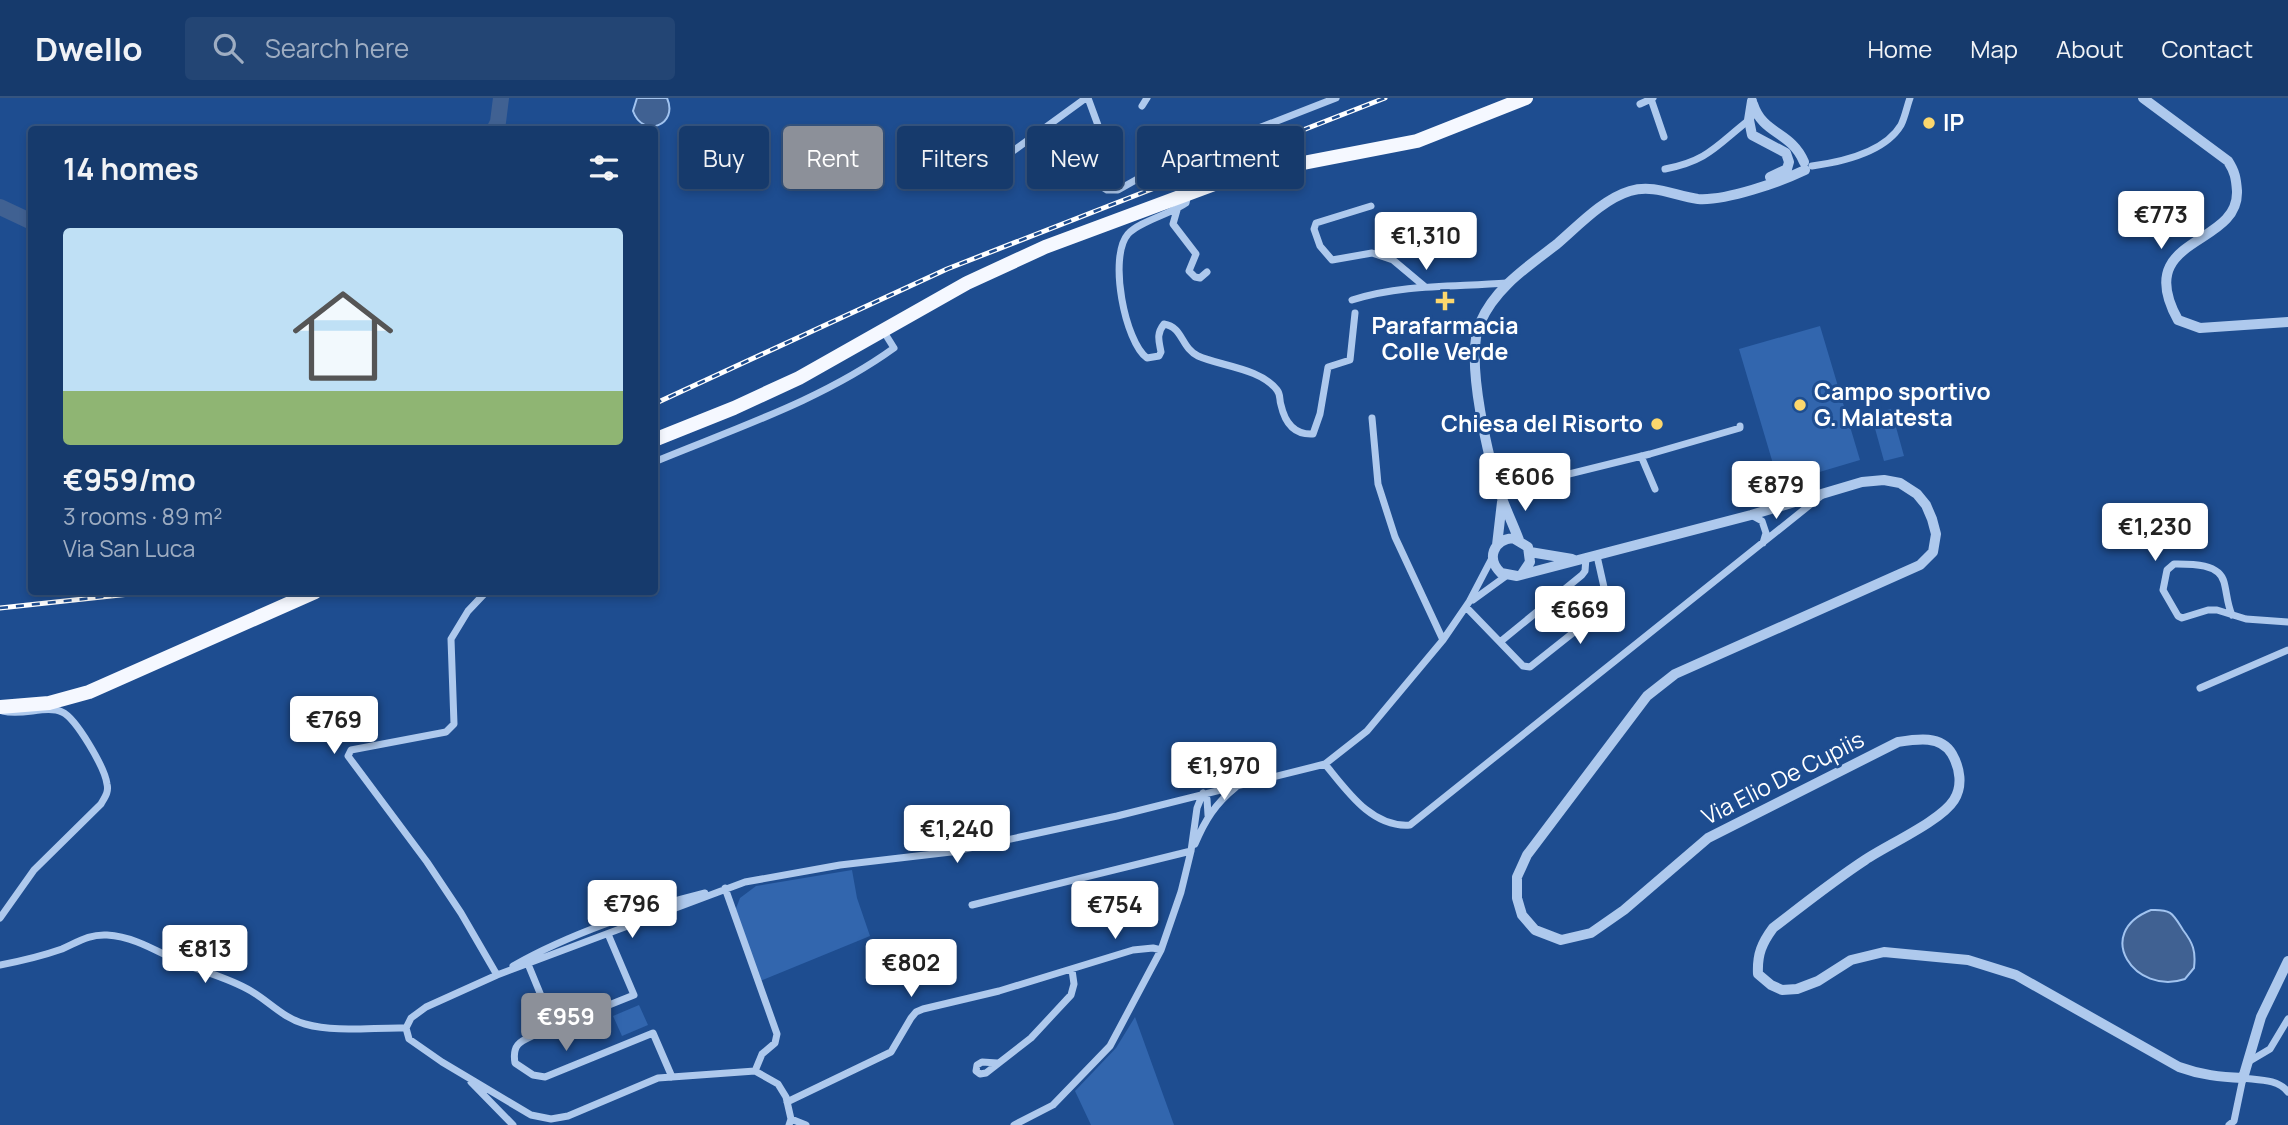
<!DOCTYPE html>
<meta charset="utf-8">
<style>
:root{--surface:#163a6c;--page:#234574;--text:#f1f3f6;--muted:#9eadc2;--line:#35547f;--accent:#8c9099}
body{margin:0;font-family:Manrope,sans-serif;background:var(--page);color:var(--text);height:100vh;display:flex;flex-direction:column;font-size:26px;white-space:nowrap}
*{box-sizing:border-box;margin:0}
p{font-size:23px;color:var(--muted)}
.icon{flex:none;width:38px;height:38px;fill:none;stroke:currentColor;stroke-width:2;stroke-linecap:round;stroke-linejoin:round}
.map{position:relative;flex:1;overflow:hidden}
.sheet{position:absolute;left:28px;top:28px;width:630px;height:469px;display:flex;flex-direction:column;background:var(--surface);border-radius:7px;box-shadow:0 4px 10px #0003,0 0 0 2px var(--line)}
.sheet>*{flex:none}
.guide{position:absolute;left:679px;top:28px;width:665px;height:63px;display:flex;gap:14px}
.price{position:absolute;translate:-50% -60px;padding:0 16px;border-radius:7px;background:#fff;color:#222;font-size:23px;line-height:46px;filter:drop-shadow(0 2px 4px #0008)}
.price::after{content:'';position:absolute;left:50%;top:42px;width:21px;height:16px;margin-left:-10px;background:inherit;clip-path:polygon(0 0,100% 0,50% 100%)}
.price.current{background:var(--accent);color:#fff}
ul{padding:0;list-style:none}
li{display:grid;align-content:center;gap:14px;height:371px;padding:0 35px}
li+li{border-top:2px solid var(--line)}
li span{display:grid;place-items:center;height:217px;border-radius:7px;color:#555}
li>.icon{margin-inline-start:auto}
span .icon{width:126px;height:126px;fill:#fffc;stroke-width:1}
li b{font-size:30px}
h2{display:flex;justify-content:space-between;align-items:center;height:84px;padding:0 35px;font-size:30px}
.chip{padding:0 24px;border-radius:7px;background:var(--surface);box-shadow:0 4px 10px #0003,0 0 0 2px var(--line);font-size:24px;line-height:63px}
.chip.current{background:var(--accent);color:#fff}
header{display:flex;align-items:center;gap:42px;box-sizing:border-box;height:98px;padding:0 35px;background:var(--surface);border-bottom:2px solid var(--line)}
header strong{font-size:33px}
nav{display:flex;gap:38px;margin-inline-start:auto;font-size:24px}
.search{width:490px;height:63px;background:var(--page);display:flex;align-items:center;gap:18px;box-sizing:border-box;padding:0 24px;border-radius:7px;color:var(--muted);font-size:26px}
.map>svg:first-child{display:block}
</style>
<header>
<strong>Dwello</strong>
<div class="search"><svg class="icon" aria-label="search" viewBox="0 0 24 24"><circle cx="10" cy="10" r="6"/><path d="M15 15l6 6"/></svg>Search here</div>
<nav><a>Home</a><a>Map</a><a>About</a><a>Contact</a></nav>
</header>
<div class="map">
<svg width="2288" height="1027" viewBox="0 0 2288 1027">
<rect width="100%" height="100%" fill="#1e4d90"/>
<path fill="#3266ae" d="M1820,228L1860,362L1779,386L1739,251Z
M1891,311L1904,358L1884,363L1871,316Z
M852,772L857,800L870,838L760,883L735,813L740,800L756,788Z
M639,907L648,927L622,938L613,918Z
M1135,919L1174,1027H1091L1075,993L1116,950Z"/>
<path fill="#406192" stroke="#a1c3ef" stroke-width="2" d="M637,0H667C679,27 643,41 633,13Z
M2151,812C2172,811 2173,816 2183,832C2193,845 2196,853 2194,870L2185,881C2135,898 2092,835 2151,812Z"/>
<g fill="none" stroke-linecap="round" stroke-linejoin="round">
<path stroke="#406192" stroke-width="16" d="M494,32L498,24L501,0
M0,109L32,124"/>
<path stroke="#aec9ed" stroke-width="7" d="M1088,0L1106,49L1105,61L1096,85L1107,92H1118L1141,79L1215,47L1336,0
M1653,0L1651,1L1664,39
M1640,6L1651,1
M1142,8L1147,0
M1002,61L1086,0
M1812,68C1841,64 1885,54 1901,27C1905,19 1907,8 1910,0
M1665,71C1708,63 1717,47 1749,22
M1188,96L1186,105C1171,116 1140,123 1128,136C1108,159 1125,244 1147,260L1159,258L1161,254C1159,243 1156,236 1164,226C1183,229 1181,250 1198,258C1220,268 1260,270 1277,292C1281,297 1279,301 1281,307C1285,325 1294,337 1313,336L1320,316L1328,269L1350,262L1355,215
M1371,108L1316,125L1314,131L1320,148L1332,162L1372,155L1393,162L1424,188
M1177,112L1173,126L1196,156L1189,173L1195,179L1200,180L1207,174
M1352,202C1403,186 1454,189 1507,185
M1372,320L1378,386L1395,439L1443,542
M1641,358L1655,391
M654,364C736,330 822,302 894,250L884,234
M1500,393L1650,356L1740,330V328
M1751,417L1762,423L1766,435L1763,445
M486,494L468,513L451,541L454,626L446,634L351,652L348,658L427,764L461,815L497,877
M1473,502L1506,478
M1466,509L1523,568L1530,569L1608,507L1597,458
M2232,517C2227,506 2227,495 2224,484C2219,465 2190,466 2174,466L2167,472L2163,492L2178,518L2182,520L2208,512H2217L2246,521L2288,524
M1500,544L1582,477L1585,473L1586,460
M2200,590L2288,552
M1325,666C1347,693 1372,730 1410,727L1821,398
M1203,695L1207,701L1208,717
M1195,746C1205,722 1215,706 1236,689
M725,790L777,936L775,945L762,956L755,973
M972,807L1191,753
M0,820L34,772L101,706C105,699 109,694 107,686C105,670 76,620 62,614C47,607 22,618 3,613
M528,866L549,917V926C535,944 510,936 515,965L533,977L545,979L653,935L672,979
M0,867C21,863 42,858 62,851C78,844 89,836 107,837C138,839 160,856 187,867C208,875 231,881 251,893C270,904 283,920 305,926C337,935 374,929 406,930
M513,868C567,837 644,810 705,795
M544,933L634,897L608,836
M2248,964L2270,951L2288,921
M997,965L982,964L977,967L976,973L980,976L986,975L1031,940L1071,897L1074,886L1072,872
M471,984L513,1027
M787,1004L891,954L911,920L916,914L923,911L999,893L1133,852L1153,850L1161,852
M791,1021L806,1027
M789,1027L791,1021L786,999L778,986L755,973L658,980L568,1018L551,1021L531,1017L442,964L409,941L406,930L411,920L426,909L497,877L745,784L840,767L951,754L1117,718L1325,666L1367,633L1443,542L1469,504L1492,460
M1014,1027L1053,1007L1110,948L1161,852L1181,794L1191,753L1197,710L1203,695
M2229,1027L2234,1023L2243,980C2259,982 2278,981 2288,994"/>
<path stroke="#aec9ed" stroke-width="10" d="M2143,0L2228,63C2235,74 2236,80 2237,93C2239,150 2131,137 2178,222L2200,230L2288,224
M1752,3L1749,22L1752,37L1786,55L1789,64L1787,71L1770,79
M1753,6C1763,37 1791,33 1804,64
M1519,442C1514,429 1508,416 1503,403C1489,365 1464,261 1480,225C1495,190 1527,169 1557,146C1578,128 1603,101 1630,93C1654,86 1675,98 1698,101C1726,103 1780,84 1805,72
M1497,447L1502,404
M1530,454L1572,461
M1522,476L1530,464L1528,449L1513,440C1493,442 1486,461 1501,475L1517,478L1751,417L1862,384L1884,382L1900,385L1917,396L1926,407L1932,421L1936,436L1933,454L1920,467L1675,576L1647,598L1527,757L1517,779V800L1522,817L1535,832L1561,842L1591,835L1624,812L1708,740L1898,644C1917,641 1941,637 1952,656C1960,670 1963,688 1954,702C1941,723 1887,747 1865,762C1833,783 1803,807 1773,830C1762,845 1757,856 1758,876L1771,887L1782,892L1797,891L1818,883L1851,862L1884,854L1968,862L2016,877L2179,969C2201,977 2220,979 2243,980L2261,919L2288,863"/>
<path stroke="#f5f8ff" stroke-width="14" d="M654,342L734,310L799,280L967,185L1045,149L1236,78L1417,43L1526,0
M0,609L49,605L89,594L315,494"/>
<defs>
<path id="rail" d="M654,306L947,171L1385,0
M0,510L148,494"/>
</defs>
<use href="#rail" stroke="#fff" stroke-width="5"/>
<use href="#rail" stroke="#1e4d90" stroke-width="2.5" stroke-dasharray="8" stroke-linecap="butt"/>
</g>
<g fill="#fcd76d" stroke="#1e4d90" stroke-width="2.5">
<circle cx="1929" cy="25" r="7"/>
<path d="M1441.5 192.5h7v7h7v7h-7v7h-7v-7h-7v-7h7z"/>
<circle cx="1800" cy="307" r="7"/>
<circle cx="1657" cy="326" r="7"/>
</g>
<g text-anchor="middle" stroke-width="6" stroke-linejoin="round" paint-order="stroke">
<g font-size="23" font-weight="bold" fill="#fff" stroke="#1e4d90" text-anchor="start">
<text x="1943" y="33">IP</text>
<text x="1445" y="236" text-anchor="middle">Parafarmacia<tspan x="1445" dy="26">Colle Verde</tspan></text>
<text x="1814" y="302">Campo sportivo<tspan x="1814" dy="26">G. Malatesta</tspan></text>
<text x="1643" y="334" text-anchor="end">Chiesa del Risorto</text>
</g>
<g font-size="23" fill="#fff" stroke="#1e4d90">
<text transform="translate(1783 680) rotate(-27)" y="8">Via Elio De Cupiis</text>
</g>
</g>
</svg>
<b class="price" style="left:2161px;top:153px">€773</b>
<b class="price" style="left:1426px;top:174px">€1,310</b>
<b class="price" style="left:1525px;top:415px">€606</b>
<b class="price" style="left:1776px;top:423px">€879</b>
<b class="price" style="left:2155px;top:465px">€1,230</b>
<b class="price" style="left:1580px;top:548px">€669</b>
<b class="price" style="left:334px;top:658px">€769</b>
<b class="price" style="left:1224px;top:704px">€1,970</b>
<b class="price" style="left:957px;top:767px">€1,240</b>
<b class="price" style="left:632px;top:842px">€796</b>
<b class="price" style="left:1115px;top:843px">€754</b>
<b class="price" style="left:205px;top:887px">€813</b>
<b class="price" style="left:911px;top:901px">€802</b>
<b class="price current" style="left:566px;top:955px">€959</b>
<div class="guide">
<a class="chip">Buy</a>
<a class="chip current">Rent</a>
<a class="chip">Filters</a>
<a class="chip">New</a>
<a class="chip">Apartment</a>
</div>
<section class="sheet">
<h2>14 homes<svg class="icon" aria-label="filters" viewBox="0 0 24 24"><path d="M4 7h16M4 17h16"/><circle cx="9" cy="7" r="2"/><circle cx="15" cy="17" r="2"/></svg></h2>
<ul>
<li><span style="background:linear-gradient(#bfe0f5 75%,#8fb573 0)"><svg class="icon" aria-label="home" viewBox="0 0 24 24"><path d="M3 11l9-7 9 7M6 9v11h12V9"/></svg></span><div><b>€959/mo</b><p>3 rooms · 89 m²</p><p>Via San Luca</p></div></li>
</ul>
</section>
</div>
